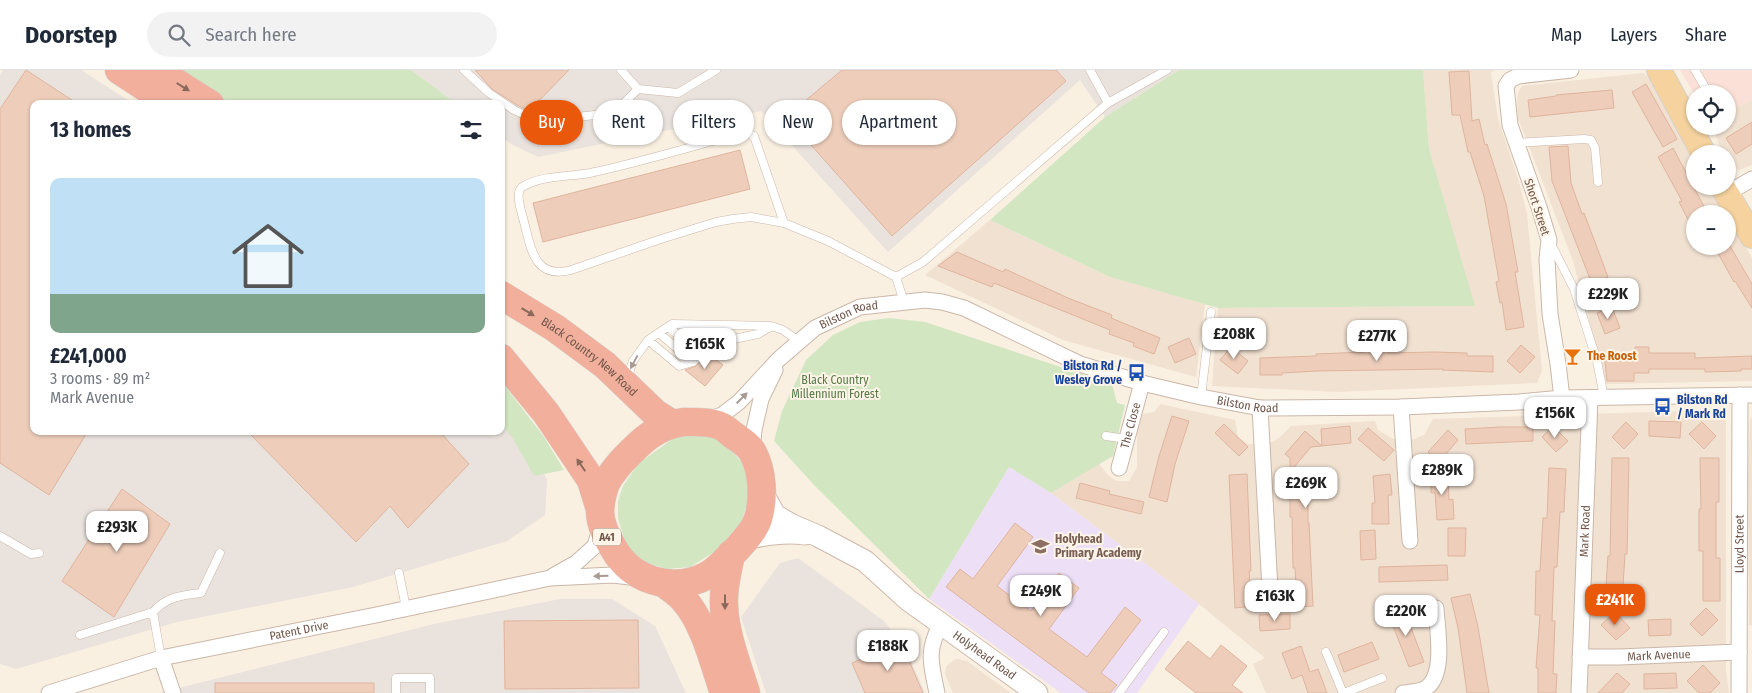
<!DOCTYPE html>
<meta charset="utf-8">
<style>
:root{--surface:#fff;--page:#f2f2f3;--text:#1f2937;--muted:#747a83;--line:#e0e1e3;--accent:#ea580c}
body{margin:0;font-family:"Fira Sans Condensed",sans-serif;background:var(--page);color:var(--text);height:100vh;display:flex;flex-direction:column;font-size:19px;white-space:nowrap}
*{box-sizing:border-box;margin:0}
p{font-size:16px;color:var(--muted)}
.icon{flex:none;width:28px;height:28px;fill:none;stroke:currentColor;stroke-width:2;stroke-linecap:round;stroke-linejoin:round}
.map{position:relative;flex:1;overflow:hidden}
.panel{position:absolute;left:30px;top:30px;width:475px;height:335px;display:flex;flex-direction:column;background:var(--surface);border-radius:10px;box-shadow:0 1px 4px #0004}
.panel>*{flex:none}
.guide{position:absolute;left:520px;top:30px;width:475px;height:45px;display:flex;gap:10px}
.tools{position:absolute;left:1686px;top:15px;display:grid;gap:10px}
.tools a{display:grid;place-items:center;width:50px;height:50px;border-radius:50%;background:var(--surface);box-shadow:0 1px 4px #0004;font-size:25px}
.price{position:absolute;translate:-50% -42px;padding:0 11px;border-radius:10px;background:#fff;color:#222;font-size:16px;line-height:32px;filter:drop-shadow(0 1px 2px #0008)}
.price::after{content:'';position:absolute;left:50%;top:30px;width:15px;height:11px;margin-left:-8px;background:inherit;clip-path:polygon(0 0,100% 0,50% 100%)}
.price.selected{background:var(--accent);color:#fff}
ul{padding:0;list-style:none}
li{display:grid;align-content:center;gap:10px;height:265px;padding:0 20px}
li span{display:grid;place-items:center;height:155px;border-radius:10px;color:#555}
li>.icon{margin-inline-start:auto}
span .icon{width:90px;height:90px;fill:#fffc;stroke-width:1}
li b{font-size:21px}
h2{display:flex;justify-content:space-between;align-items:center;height:60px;padding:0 20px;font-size:21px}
.pill{padding:0 18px;border-radius:22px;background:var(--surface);box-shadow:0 1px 4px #0004;font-size:18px;line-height:45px}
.pill.selected{background:var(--accent);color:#fff}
header{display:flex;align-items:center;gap:30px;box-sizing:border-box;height:70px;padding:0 25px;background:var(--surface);border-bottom:1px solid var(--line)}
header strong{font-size:24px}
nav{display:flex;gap:28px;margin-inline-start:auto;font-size:18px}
.search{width:350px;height:45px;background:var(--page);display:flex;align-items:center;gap:12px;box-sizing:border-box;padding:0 18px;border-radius:28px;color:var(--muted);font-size:19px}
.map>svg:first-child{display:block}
</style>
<header>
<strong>Doorstep</strong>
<div class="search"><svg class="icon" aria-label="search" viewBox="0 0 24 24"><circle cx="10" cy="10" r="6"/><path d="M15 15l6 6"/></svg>Search here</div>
<nav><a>Map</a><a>Layers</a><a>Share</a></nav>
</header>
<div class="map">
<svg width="1752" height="623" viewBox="0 0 1752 623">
<rect width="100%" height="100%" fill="#faf0e2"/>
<path fill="#f1e1d1" d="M1423,0H1494L1491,3L1498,49L1519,112L1527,144L1542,301L1537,313L1337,322L1212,316L1218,238L1474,236L1429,79Z
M1643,3L1652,11L1695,87V116H1711L1727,144H1695V176H1728V145L1752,188V311L1606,314L1573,191L1518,48L1517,32L1518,23L1522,16Z
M1752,30V95L1739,100L1728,94V84H1723L1712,56H1728V41Z
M990,150L1110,207L1205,234L1196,307L1063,270L925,205Z
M1160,334L1235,350L1238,367L1248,374L1272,372L1280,367L1291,356L1375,351L1378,360L1393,369H1414L1424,365L1433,349L1714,340L1721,342L1724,344L1726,352V600L1729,623H1266L1253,594L1265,588L1199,534L1051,423L1099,394L1109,406L1117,411H1129L1137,397V363L1142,344L1154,342Z
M1752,346V555H1749L1748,411L1750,351Z
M956,589L967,591L1011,623H953L945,604L946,596Z"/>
<path fill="#fae0d6" d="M1680,0H1752V30L1728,41V24H1695V25Z"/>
<path fill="#e9e2dd" d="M3,0H81L134,34H34V361H501V330L515,342L547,410L545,445L507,471L353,517L177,552L16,599L0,594V5Z
M411,0H1179L1105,47L1080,10L888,182L761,41L538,87L511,74L501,67V34H457Z
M798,488L884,551L901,572L911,591L925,623H766L741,547L780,493Z
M560,529H612L655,556L686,623H159L434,554Z"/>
<path fill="#eddff6" d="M1009,397L1051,423L1199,534L1137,623H1061L929,529Z"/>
<path fill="#d2e6c2" d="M181,0H411L457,34H231Z
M1179,0H1423L1429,79L1475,236L1218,238L1110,207L990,150L1105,47Z
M889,248L925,252L1112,314L1117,333L1125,335L1113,386L1051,423L1009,397L929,529L814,415L774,371L782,341L806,290L833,265L860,252Z
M501,311L544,367L564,400L534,406L512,367L501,354Z
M704,363L721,369L746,397L751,418L742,451L719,479L690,497L667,499L640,491L624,469L618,448V431L623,416L639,393L674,368Z"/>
<path fill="#eecebb" stroke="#dfb49d" d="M26,0L78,34H34V361H88L49,425L0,393V39Z
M475,0H569L529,41L517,35L492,19Z
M842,0H1056L1066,11L892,166L786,47Z
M1469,1L1472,51L1479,49L1485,75L1487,74L1506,134L1518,202H1515L1524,257L1506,260L1502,232L1500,233L1496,212L1499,211L1484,126L1470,82H1468L1460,45H1452L1449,2Z
M1646,14L1677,69L1663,77L1632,22Z
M1612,20L1614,38L1530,47L1528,30L1556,26V25Z
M1752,52V74L1736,84L1726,68Z
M1568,76L1571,113L1582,144L1584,143L1608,207L1592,214L1552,111L1549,77Z
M1673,78L1708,144H1695V163L1679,132L1682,131L1658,87Z
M740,80L750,119L543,172L533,133Z
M1714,176H1730L1752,214V238L1735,211L1734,212Z
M957,182L1003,202L1005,199L1068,228L1112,245L1111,248L1160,268L1154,284L1133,276L1134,273L1109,264L1110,260L994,213L992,217L938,196Z
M1612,237L1620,258L1605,264L1597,243Z
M1189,268L1196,284L1175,293L1168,277Z
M1521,275L1535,287L1520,303L1507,291Z
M1231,277L1248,291L1238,304L1220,290Z
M1635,277H1649V283H1695V288L1752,286V299H1741V301L1705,302V299H1649V303H1634V311H1607L1605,291H1635Z
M1365,280L1388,281V283L1435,282L1467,283V286H1493V302L1442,300L1443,299L1317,301L1282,303V305H1260V288L1316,286V284L1365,282Z
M709,285L723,295L705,316L685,300L696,296Z
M1172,346L1189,351L1175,394L1167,432L1149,427L1159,386Z
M1649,351L1681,352L1680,368L1649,366Z
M1626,352L1638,364L1624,379L1612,367Z
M1702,352L1716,366L1704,379L1689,364Z
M1224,354L1248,377L1239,386L1215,363Z
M1350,356L1351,373L1311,377L1290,402H1308V453H1309L1313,536L1297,537L1295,498H1293L1292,447H1290V388L1285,384L1305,361L1322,376L1321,359Z
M1553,356L1568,371L1556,382L1542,367Z
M1500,357H1533V371L1466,374L1465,359Z
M1368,358L1394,380L1384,391L1358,369Z
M1448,360L1458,370L1439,392L1428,382Z
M247,361H439L469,394L408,458L390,436L356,472Z
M1612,388H1629L1627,484H1625L1622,532L1605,531L1608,486H1610Z
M1700,388H1719V432H1716V488H1720V531H1703V481H1699V439H1701Z
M1549,398L1566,399L1564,442H1560L1557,497H1554L1552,551H1555L1553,604H1557L1556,623H1538V598H1536L1540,545H1535L1536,501H1540L1543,448H1547Z
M1448,403L1449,430L1453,429L1454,449L1437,450L1435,423H1431V404Z
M1247,404L1251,501H1249L1252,536L1235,538L1229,405Z
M1390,404L1392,425H1388L1389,454H1372V433H1375L1373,406Z
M1080,413L1110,421L1109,424L1144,432L1141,444L1076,428Z
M122,419L170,454L114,547L62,511Z
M1015,453L1033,467L997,516L1031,541L1059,503L1079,518L1049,559L1087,587L1125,537L1141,550L1101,603L1117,615L1110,623H1089L946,517L960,499L973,509Z
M1448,458H1466L1465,486H1448Z
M1375,460L1376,489L1361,490L1360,461Z
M1447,495L1448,510L1379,512V497Z
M1470,524L1478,557L1489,623H1467L1458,558L1451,528Z
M1403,537L1424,592L1409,597L1388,543Z
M1706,538L1718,550L1702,566L1690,554Z
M1615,542L1630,558L1616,570L1601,555Z
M1290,544V559L1260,561L1259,545Z
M1671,549V565L1649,566L1648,550Z
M638,550L639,618L505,619L504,551Z
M1188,571L1210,589L1221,575L1247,596L1232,615L1243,623H1196L1165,599Z
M901,572L923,623H865L852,593Z
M1372,572L1379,589L1344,602L1338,585Z
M1301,576L1310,602L1318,599L1327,623H1308L1302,605L1292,609L1282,583Z
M1703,595L1720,613L1710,623H1699L1687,611Z
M1617,603L1630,614L1622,623H1598Z
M1676,603L1677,618L1644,619V604Z
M215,613H374V623H215Z"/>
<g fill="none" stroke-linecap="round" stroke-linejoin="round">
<defs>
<path id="lane" d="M464,0L489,23L514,40L531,48H567L614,43L638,19L621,0
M1695,0L1709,24
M638,19L678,23L716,0
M1108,33L1167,0
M1515,73L1584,69L1591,70L1595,78L1598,112
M784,153L751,147L733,149L716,152L661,169L571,200C534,210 531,178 524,152C522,143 517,131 519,122C520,119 521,117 524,116C543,105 569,107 590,103C642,92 694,76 745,62L754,66L784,153L828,171L896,207
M1551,174L1574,219L1597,291L1604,327
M904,232L896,207L923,192L1108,33L1090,0
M668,257L702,284
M659,263L693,292
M648,270L679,296L693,292L707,279L719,272L758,264L770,257
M627,309L633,291L648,270L672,254L771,256L783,260L800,272
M1201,327L1211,242
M1106,366L1127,369
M0,466L31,484L39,483
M399,503L406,538
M80,565L153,542
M1326,582L1343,623
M161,588L153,542C166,527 182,525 201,523L220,483
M396,623V608H430V623
M1119,623L1164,562
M1344,623L1382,608"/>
<g id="street">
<path d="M1726,124L1752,109"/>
<path d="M1562,328L1558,294L1550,244L1547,189L1549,170L1539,137L1510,55L1506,16L1510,10L1518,6L1571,0"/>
<path d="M1401,337L1410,471"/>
<path d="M1260,338L1270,519"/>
<path id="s1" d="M706,350L722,345L739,332L779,289L815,258L860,237L925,230L942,232L964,238L1080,294L1142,313L1201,327L1260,338L1401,337L1519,332L1562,328L1752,325"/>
<path d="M752,382L754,360L761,329L775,300"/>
<path id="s2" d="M1119,398L1142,313"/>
<path d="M553,506L576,493L595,476L601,456"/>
<path id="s3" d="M1580,587H1619L1739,582"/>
<path d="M161,588L173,623"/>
<path id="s4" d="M49,623L161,588L376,545L550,508L613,505L638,508"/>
<path d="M937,623C931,594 926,581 941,554"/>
<path d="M1403,623C1409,622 1420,622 1426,618C1446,605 1437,558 1436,538"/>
<path id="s5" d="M1579,623L1590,328"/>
<path id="s6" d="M1739,623L1740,325"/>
</g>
<g id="secondary">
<path id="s7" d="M762,422L775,445L792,455L818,466L865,491L908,530L1037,623"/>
<path d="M746,469C766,464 785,461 805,464"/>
</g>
<path id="primary" d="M1659,0L1704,84
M1722,116L1752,166"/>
<g id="highway">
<path d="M119,0L171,34"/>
<path d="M156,0L210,34"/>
<path id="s8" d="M501,225L555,258L605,295L655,343L671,353"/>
<path d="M501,288L546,343L591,410L600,439"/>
<path d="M684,352C694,352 708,351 718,355C723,356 729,362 733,365C740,370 749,375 753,383C763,402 764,429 758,449C754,461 744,471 736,480C727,488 719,499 708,505C677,522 637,513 617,484C609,471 599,455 600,438C601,431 603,420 606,413C610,405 616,398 622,391C640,372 657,355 684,352Z"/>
<path d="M731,484C728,500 723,517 724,534C724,561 738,597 746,623"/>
<path d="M665,514C671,519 678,523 683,529C704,551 714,594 724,623"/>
</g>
</defs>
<use href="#lane" stroke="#cab7a9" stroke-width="9"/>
<use href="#street" stroke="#cab7a9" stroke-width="17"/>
<use href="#secondary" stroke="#cfb9aa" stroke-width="23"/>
<use href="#primary" stroke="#d7d0cc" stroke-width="26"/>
<use href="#highway" stroke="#d7d0cc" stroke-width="29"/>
<use href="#lane" stroke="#fff" stroke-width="8"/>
<use href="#street" stroke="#fff" stroke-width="15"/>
<use href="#secondary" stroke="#fff" stroke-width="21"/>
<use href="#primary" stroke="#f5d29e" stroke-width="24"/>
<use href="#highway" stroke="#f1af9c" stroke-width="28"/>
</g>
<defs><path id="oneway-solid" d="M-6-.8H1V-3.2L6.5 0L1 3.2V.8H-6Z" transform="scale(1.25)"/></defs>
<g fill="#8a685a">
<use href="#oneway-solid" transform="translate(183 17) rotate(32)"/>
<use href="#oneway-solid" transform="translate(528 242) rotate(31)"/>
<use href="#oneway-solid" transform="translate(581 395) rotate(-124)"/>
<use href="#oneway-solid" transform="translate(725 532) rotate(90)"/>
</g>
<g fill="#a99a92">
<use href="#oneway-solid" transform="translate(634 292) rotate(118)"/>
<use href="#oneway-solid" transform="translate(742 328) rotate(-45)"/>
<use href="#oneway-solid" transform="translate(601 506) rotate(178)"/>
</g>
<defs>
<symbol id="bar-bare" viewBox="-9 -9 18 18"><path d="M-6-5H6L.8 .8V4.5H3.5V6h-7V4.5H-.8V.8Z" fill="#e8710a" stroke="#fef4e8" stroke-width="2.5" paint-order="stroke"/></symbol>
<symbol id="bus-bare" viewBox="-9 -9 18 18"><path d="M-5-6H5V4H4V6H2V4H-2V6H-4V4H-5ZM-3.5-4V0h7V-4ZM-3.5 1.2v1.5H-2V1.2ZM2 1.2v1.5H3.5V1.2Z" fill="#1a4fb4" stroke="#fef4e8" stroke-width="2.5" paint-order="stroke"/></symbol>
<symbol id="school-bare" viewBox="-9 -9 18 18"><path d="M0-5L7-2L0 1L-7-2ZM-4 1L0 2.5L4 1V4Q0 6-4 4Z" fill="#8d6e63" stroke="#fef4e8" stroke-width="2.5" paint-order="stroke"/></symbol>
</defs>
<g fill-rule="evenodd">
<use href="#bar-bare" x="1560" y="274" width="25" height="25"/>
<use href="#bus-bare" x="1124" y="290" width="25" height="25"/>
<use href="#bus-bare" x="1650" y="324" width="25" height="25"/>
<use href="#school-bare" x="1028" y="464" width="25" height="25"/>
</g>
<g text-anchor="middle" stroke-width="4" stroke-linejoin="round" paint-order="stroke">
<rect fill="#fef4e8" stroke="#9b8579" stroke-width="1" x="593" y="458.5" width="28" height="17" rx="4"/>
<g font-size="11" font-weight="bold" fill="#70564a">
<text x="607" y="471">A41</text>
</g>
<g font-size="12" fill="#70564a" stroke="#fef4e8">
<text transform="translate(1537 137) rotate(72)" y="4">Short Street</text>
<text dy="4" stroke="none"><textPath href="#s1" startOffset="181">Bilston Road</textPath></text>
<text dy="4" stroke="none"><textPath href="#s8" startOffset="108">Black Country New Road</textPath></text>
<text dy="4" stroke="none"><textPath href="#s1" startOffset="601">Bilston Road</textPath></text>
<text dy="4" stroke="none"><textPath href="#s2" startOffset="44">The Close</textPath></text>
<text dy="4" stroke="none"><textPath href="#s5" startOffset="162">Mark Road</textPath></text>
<text dy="4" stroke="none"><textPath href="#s6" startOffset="149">Lloyd Street</textPath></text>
<text dy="4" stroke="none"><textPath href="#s4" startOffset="258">Patent Drive</textPath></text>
<text dy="4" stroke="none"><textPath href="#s7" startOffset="280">Holyhead Road</textPath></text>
<text dy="4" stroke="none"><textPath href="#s3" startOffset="79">Mark Avenue</textPath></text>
</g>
<g font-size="12" font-weight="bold" fill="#c56008" stroke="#fef4e8" text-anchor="start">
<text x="1587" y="290">The Roost</text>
</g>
<g font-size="12" font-weight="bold" fill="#164399" stroke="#fef4e8" text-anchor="end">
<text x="1122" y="300">Bilston Rd /<tspan x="1122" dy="14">Wesley Grove</tspan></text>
<text x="1677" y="334" text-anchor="start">Bilston Rd<tspan x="1677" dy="14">/ Mark Rd</tspan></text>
</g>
<g font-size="12" fill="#577a46" stroke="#fef4e8">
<text x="835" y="314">Black Country<tspan x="835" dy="14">Millennium Forest</tspan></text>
</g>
<g font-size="12" font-weight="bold" fill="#785e54" stroke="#fef4e8" text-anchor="start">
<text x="1055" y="473">Holyhead<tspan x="1055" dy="14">Primary Academy</tspan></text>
</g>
</g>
</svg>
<div class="tools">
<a><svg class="icon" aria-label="locate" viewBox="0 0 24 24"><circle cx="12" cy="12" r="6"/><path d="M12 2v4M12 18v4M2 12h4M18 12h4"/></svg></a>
<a>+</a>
<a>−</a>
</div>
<b class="price" style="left:1608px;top:250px">£229K</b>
<b class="price" style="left:1234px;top:290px">£208K</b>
<b class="price" style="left:1377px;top:292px">£277K</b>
<b class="price" style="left:705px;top:300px">£165K</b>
<b class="price" style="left:1555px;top:369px">£156K</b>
<b class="price" style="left:1442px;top:426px">£289K</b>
<b class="price" style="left:1306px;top:439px">£269K</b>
<b class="price" style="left:117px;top:483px">£293K</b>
<b class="price" style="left:1041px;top:547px">£249K</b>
<b class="price" style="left:1275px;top:552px">£163K</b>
<b class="price selected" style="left:1615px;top:556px">£241K</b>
<b class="price" style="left:1406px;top:567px">£220K</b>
<b class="price" style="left:888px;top:602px">£188K</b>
<div class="guide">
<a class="pill selected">Buy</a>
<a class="pill">Rent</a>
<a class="pill">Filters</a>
<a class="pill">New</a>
<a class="pill">Apartment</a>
</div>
<section class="panel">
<h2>13 homes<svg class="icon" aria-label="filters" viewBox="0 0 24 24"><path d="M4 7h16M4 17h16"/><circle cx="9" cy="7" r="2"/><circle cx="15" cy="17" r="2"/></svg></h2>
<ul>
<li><span style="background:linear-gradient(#bfe0f5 75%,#7fa58c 0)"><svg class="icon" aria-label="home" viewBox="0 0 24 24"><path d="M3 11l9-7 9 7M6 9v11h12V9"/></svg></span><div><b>£241,000</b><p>3 rooms · 89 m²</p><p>Mark Avenue</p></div></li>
</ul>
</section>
</div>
